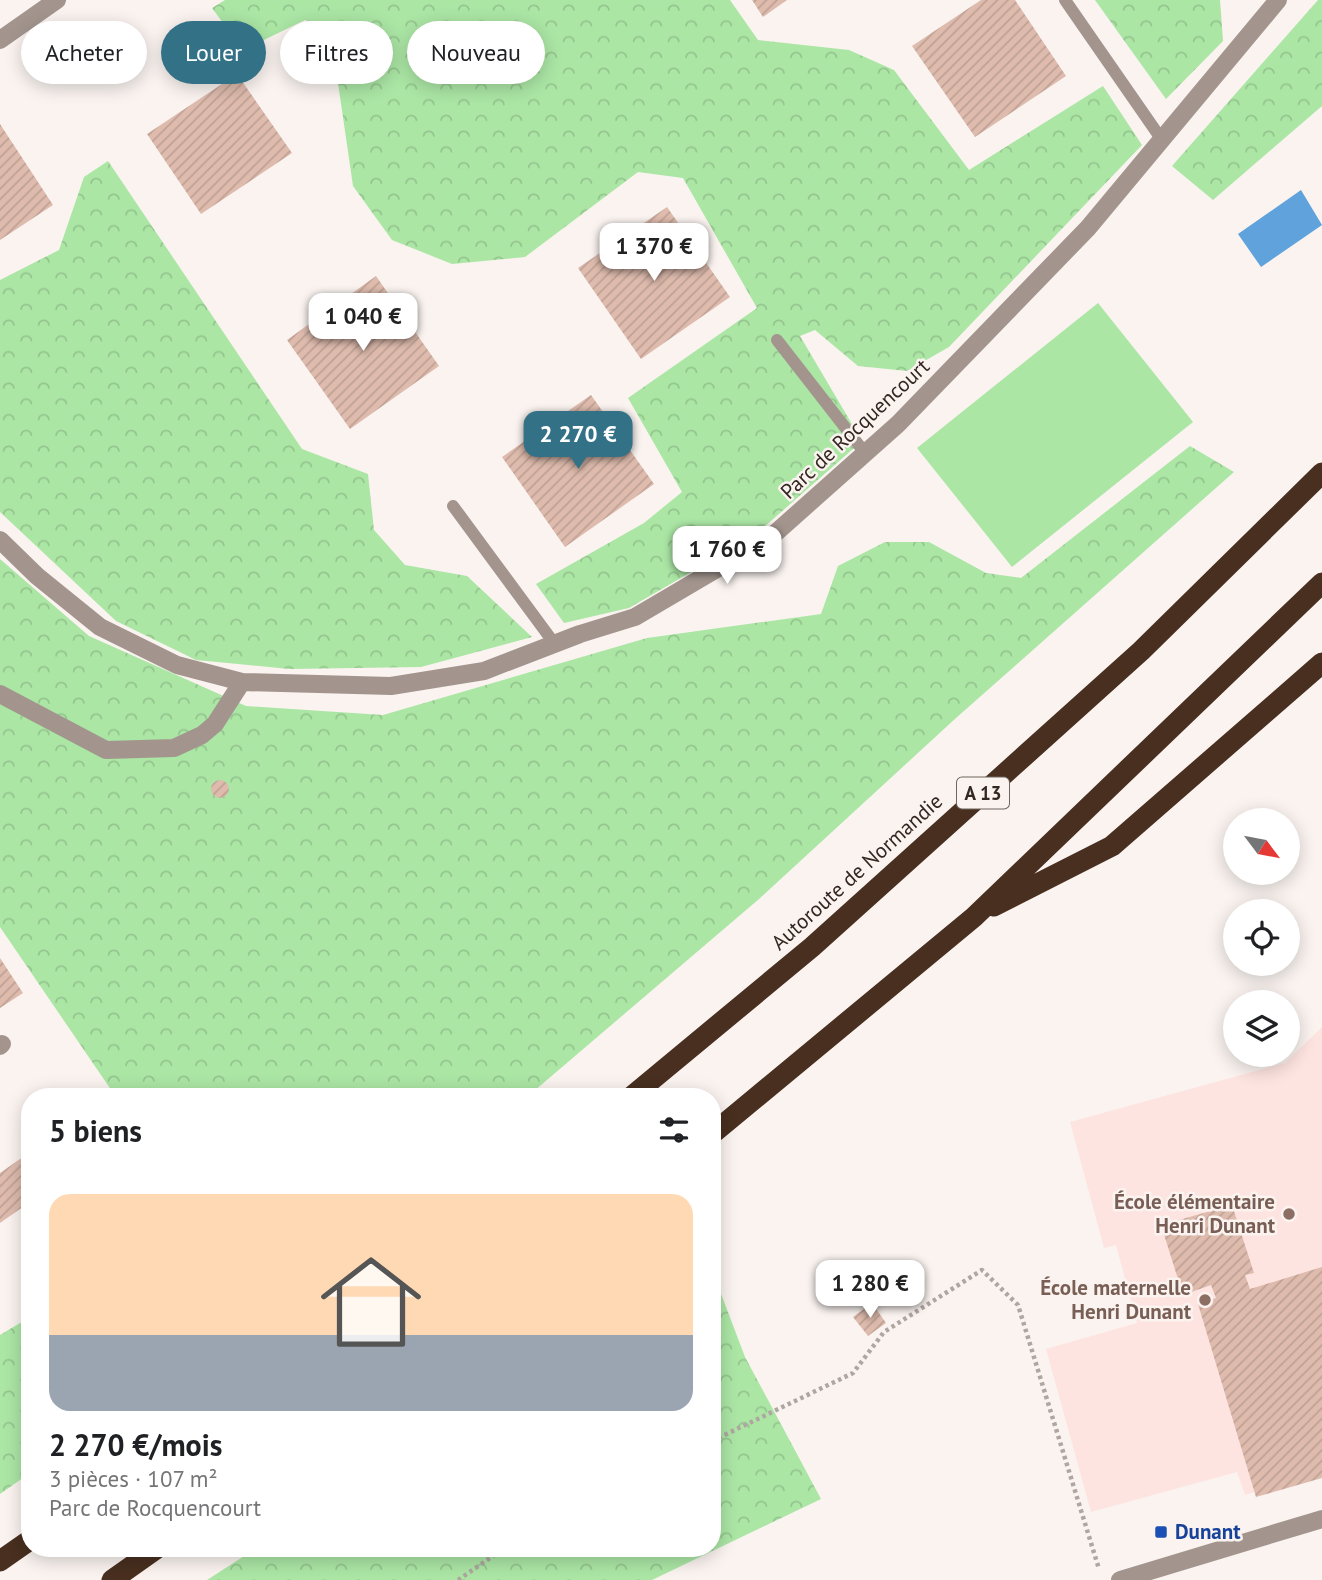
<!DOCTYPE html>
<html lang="fr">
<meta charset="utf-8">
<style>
:root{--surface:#fff;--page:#f2f2f2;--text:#202124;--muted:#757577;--line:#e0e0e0;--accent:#337187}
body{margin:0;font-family:"PT Sans",sans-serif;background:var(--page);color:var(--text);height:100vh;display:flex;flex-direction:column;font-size:26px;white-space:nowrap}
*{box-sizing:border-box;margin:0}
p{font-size:23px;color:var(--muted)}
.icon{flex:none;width:38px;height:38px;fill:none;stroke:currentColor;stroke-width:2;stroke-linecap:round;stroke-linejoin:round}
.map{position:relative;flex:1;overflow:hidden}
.side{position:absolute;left:21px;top:1088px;width:700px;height:469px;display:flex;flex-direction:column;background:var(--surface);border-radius:28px;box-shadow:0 4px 18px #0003}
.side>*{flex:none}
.top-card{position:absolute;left:21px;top:21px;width:700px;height:63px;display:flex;gap:14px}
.needle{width:46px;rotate:122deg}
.fabs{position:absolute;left:1223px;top:808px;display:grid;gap:14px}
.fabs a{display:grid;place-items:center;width:77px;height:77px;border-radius:50%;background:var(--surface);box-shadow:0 4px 18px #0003;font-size:35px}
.price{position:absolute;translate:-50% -60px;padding:0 16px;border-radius:14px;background:#fff;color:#222;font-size:23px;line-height:46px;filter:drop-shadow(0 2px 4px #0008)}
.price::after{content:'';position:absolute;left:50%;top:42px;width:21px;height:16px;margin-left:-10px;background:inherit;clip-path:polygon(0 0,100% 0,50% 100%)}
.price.on{background:var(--accent);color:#fff}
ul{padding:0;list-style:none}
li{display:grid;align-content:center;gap:14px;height:371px;padding:0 28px}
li+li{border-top:2px solid var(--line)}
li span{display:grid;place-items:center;height:217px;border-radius:21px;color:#555}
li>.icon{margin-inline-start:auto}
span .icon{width:126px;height:126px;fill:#fffc;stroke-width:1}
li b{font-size:30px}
h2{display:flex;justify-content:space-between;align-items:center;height:84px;padding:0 28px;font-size:30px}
.tag{padding:0 24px;border-radius:32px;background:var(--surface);box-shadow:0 4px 18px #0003;font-size:24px;line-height:63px}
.tag.on{background:var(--accent);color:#fff}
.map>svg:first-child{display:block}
</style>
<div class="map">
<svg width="1322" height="1580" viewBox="0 0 1322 1580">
<defs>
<pattern id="forest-crowns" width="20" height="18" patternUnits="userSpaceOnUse" patternTransform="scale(1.75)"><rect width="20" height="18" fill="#abe6a5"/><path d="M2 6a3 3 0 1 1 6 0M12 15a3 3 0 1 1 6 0" fill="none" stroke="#94c58e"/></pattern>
<pattern id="building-hatch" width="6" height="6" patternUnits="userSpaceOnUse" patternTransform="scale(1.75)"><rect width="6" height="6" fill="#debbad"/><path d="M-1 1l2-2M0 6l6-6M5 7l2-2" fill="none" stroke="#bfa195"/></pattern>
</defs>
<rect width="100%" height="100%" fill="#faf3f0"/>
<path fill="#fee4e0" d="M1322,1027V1471L1245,1495L1237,1472L1091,1512L1046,1349L1137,1323L1116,1245L1104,1248L1070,1122L1285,1063Z"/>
<path fill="#abe6a5" d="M1098,303L1193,422L1012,567L917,448Z"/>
<path fill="url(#forest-crowns)" d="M225,0H730L758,40L849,50L894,70L969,170L1103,86L1142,145L949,347L907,371L858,366L815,330L800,336L862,441L755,535L629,608L564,623L536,584L644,523L682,492L628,398L757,308L683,178L638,172L525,257L452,264L392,240L353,186L330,28L305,20L243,50L212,8Z
M1095,0H1220L1223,41L1166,99Z
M1318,0H1322V106L1213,200L1172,166Z
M108,161L302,449L368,474L374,530L405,565L467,576L532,637L421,667L289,669L196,660L116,621L0,512V280L59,250L84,177Z
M1190,446L1234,472L956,718L759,899L527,1097H116L0,927V559L89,636L246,706L383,715L647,638L821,614L838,566L885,542H929L986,573L1021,578Z
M712,1270L745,1357L821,1499L652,1580H207L255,1549H712Z
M30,1317V1473L0,1494V1335Z"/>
<path fill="#5fa2dc" d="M1301,190L1322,225L1261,267L1238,234Z"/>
<path fill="url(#building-hatch)" d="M752,0H787L763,17Z
M981,0H1015L1066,76L975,137L912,46Z
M237,74L292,153L201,214L147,134Z
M0,124L53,205L0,240Z
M667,207L730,297L641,359L578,268Z
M376,276L439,366L350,429L287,340Z
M591,395L654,484L565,547L502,457Z
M211 789a9 9 0 1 1 18 0a9 9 0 1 1-18 0Z
M0,958L23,993L0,1008Z
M30,1152V1202L0,1223V1173Z
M1232,1205L1254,1273L1245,1275L1250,1289L1322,1267V1478L1256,1497L1198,1304L1216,1298L1211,1285L1183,1295L1161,1225Z
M872,1303L886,1323L868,1336L853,1317Z"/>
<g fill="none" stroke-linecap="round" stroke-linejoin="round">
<path stroke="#afa5a1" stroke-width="4.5" stroke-dasharray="3.5 3.5" stroke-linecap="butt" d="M712,1441L853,1373L884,1332L982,1270L1018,1305L1099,1569
M458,1580L503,1549"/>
<path stroke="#a3958e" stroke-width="12" d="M1065,0L1162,140
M777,340L865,453
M453,506L554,643"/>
<path stroke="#a3958e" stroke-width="18" d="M0,40L57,0
M0,540L37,576L100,627L177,665L242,682L391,686L484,671L580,634L635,617L771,537L898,424L1088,228L1278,0
M0,694L106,750L174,748L202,735L215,724L242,682
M0,1046L2,1044
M1120,1580L1322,1519"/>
<path stroke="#482f1f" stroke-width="21" d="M994,906L1112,846L1322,663
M631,1097L812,947L1141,651L1322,473
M712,1134L974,917L1322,583
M0,1561L30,1540
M112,1580L156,1549"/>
</g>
<g fill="#8d6e63" stroke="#faf3f0" stroke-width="2.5">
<circle cx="1289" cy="1214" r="7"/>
<circle cx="1205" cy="1300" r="7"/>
</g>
<rect fill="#1a4fb4" stroke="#faf3f0" stroke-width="2.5" x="1154" y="1525" width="14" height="14" rx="3.5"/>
<g text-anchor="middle" stroke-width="5" stroke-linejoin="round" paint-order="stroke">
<rect fill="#faf3f0" stroke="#6f645f" stroke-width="2" x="957" y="777.5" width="52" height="31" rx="5"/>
<g font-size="19" font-weight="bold" fill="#342721">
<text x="983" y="800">A 13</text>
</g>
<g font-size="21" fill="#342721" stroke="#faf3f0">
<text transform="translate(855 429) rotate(-43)" y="7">Parc de Rocquencourt</text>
<text transform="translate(857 872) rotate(-42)" y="7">Autoroute de Normandie</text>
</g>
<g font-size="21" font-weight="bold" fill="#785e54" stroke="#faf3f0" text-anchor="end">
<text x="1275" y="1209">École élémentaire<tspan x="1275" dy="24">Henri Dunant</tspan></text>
<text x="1191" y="1295">École maternelle<tspan x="1191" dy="24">Henri Dunant</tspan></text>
</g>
<g font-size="21" font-weight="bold" fill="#164399" stroke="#faf3f0" text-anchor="start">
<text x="1175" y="1539">Dunant</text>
</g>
</g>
</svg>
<div class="fabs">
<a><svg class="needle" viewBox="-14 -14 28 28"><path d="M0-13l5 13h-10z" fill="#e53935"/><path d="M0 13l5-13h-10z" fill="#757577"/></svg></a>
<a><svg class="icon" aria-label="locate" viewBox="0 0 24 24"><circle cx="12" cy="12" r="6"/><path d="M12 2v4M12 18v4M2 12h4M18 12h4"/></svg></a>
<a><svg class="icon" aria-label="layers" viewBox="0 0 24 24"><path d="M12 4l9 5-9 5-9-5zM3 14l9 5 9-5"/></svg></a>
</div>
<b class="price" style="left:654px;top:283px">1 370 €</b>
<b class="price" style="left:363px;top:353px">1 040 €</b>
<b class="price on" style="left:578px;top:471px">2 270 €</b>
<b class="price" style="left:727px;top:586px">1 760 €</b>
<b class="price" style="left:870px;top:1320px">1 280 €</b>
<div class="top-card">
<a class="tag">Acheter</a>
<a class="tag on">Louer</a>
<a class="tag">Filtres</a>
<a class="tag">Nouveau</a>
</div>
<section class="side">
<h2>5 biens<svg class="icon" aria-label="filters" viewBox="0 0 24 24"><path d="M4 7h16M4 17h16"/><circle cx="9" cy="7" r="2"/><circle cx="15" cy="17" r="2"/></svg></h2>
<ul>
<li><span style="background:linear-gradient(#ffd9b3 65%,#9aa5b1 0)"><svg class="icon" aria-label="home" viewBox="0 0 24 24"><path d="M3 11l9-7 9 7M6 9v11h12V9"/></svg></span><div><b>2 270 €/mois</b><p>3 pièces · 107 m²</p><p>Parc de Rocquencourt</p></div></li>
</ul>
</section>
</div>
